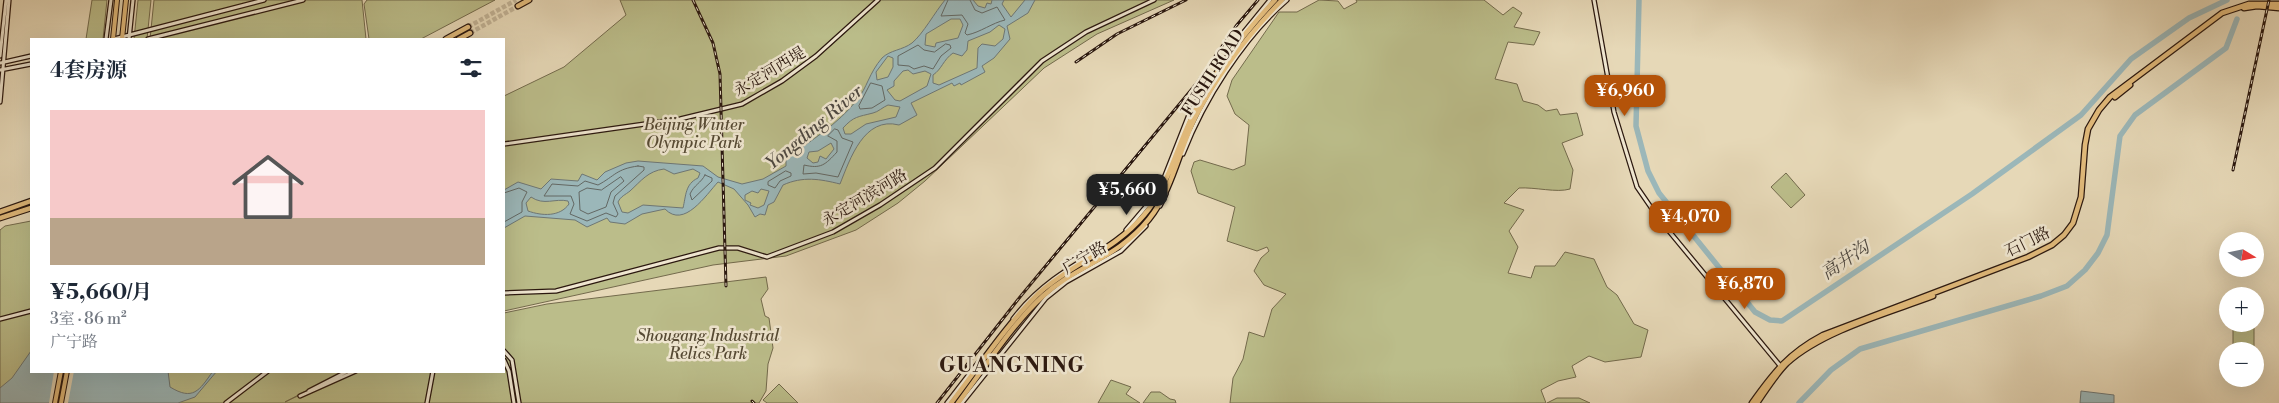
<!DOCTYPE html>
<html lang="zh">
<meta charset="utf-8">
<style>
:root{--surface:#fff;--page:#f2f2f3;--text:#1f2937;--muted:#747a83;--line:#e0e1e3;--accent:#b45309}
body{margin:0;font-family:"Libre Bodoni","Noto Serif SC",serif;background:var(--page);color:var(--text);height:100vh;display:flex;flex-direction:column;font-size:19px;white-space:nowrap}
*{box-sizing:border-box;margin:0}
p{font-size:16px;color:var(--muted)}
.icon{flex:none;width:28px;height:28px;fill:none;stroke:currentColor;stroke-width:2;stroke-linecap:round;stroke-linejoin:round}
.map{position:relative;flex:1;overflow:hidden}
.details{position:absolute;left:30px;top:38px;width:475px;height:335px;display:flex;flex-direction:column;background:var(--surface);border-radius:0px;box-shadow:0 5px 20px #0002}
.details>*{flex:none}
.needle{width:32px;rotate:100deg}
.tools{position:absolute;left:2219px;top:232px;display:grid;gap:10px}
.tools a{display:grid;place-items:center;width:45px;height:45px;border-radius:50%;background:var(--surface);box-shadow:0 5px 20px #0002;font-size:25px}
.price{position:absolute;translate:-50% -42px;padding:0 11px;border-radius:10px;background:var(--accent);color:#fff;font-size:16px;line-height:32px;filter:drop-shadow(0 1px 2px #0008)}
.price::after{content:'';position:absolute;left:50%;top:30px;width:15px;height:11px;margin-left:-8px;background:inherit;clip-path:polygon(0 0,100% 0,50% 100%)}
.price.current{background:#222;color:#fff}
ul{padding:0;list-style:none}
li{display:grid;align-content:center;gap:10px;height:265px;padding:0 20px}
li+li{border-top:1px solid var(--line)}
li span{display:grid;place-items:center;height:155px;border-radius:0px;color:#555}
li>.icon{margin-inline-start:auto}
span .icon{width:90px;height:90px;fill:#fffc;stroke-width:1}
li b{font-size:21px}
h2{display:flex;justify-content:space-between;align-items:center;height:60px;padding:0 20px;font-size:21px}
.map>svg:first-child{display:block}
</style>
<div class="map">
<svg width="2279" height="403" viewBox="0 0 2279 403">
<rect width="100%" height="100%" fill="#e6d8b7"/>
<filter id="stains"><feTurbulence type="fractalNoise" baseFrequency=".004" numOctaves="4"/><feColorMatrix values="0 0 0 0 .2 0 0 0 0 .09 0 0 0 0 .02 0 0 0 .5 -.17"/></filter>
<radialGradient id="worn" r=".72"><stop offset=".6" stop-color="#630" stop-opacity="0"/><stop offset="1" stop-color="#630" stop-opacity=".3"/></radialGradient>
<path fill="#bbbd8a" stroke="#736a4c" d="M92,0H107L103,39H86Z
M138,0H151L147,39H134Z
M154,0H362L366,39H150Z
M367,0H495L421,39H369L364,4Z
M620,0H1174L1097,34L1044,68L925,181L898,203L856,230L786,256L713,265L504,311V96L564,67L626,15Z
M1319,0L1338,1L1344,9L1357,2L1356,0H1484L1503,15L1513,7L1522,13L1514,27L1540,32L1534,45L1508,42L1495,79L1517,84L1523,101L1538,105L1546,111L1557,109L1560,115L1577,113L1583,135L1562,143L1573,170L1570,189C1557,193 1535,187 1519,188L1504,203L1524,210L1509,231L1518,247L1508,273L1531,278L1535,266H1555L1565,252L1594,259L1607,287L1617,295L1634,324L1648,330L1641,357L1605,362L1589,356L1572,366L1576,377L1558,381L1541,390L1546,403H1230L1233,378L1243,359L1249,332L1264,337L1272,309L1286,294L1264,285L1254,271L1261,258L1269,251L1267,247L1257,251L1227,241L1235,207L1198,193L1191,171L1194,162L1200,160L1233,170L1245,165L1249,125L1235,114L1227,96L1232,80L1279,12H1297Z
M1786,173L1805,195L1791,208L1771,187Z
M31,221V371H344L285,402L351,371H504V313L547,304L766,277L768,289L761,299L765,316L769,318L773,348L768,364L766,391L759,403H0V230L5,226Z
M2254,327V351H2233V329Z
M1111,380L1131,387L1126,394L1140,403H1098Z
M779,384L798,403H767L763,400Z
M1151,392H1160L1170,399L1175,400L1176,403H1143Z
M1557,398H1579L1590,403H1547Z"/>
<path fill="#9bb7b9" stroke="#6e7775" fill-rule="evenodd" d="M945,0H973L978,6L985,8L987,3L991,4L992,0H1004L1002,4L1011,17L1025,0H1035L1028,13L1007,26L1010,39L994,58L982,66L985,72L961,85L960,83L954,86L952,83L911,103L917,115L899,125C864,116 850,159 840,184C820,179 803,176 783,185L774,202L768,205L765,215L760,214L755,217L748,205L734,189L718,182C706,195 684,229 665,209L642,214L625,224L610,222L607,218L587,227L575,220L525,216L504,228V190L518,182L541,189L551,179L578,181L582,174L597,180L605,172L626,163L638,161L703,166L718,177L742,184L763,179L786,166V158C811,141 838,124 857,100C867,88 869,73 882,58C890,50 903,50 912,43C923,34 935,12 945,0ZM951,19H960L963,25L958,38L936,43L935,47L925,45L926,34ZM999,25L1005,29L1003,39L995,46L982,44L978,48L977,68L939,85L933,83V75C942,69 943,60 953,53L962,56L967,50L968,41L990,32ZM888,56L893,58V67L888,77L877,80L876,72ZM908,70L913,74L925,71L931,74L927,86L900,101L895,100L887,90L894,86V81L903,71ZM888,105L900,107L896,117L866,124L851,134H845L843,128C854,116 858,117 873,113C878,112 883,107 888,105ZM831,143L834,149L826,159L820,156L818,162L813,163L807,158L809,152L818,151ZM664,169L674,174L693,169L700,173L698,178C685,184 686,196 683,208L643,205L628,213L622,212L618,202C621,196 625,195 630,191C641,181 648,171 664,169ZM761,189L769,191L764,205L758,208L750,205L751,203L745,200V195L752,191L758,193ZM531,197C544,206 555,198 568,201L569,204C560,217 542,216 528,211L526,203Z
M31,351V371H168L170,387C193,401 199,391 213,371H217L195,397L178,403H0V388L12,378Z
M2081,391L2114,395V403H2080Z"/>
<path fill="#e6d8b7" d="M54,371H74L68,403H49Z"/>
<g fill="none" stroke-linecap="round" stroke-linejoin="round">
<path stroke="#636864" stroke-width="1" d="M948,0L941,16L962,15L968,24L965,33L967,35C981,32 992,23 1005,20L997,7L982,13L975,10L970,0
M946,44L950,45L951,48L941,56L933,69L924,66L914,69L909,66L898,65V56L918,45L924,50L934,52Z
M871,83L882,86L885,100L872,108L860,109L859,106Z
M835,129L838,130L842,138L853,142L838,177L816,173L803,174L804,165C821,169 825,165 837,152V141L828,136Z
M638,166L644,167V170L615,196L613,203L618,214L616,217L606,213L587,221L570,214L574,204L571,196H544L552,184L578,186L585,181L598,185C615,176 616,169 638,166Z
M786,171L791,173V176L780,181L775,188L768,185V182Z
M705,175L712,178V181L692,200L690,194C694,185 701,183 705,175Z
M621,177L624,181L611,192L606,207L588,214L580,210L579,192L587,188L601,190Z
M504,193L519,188L527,192L522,202V212L504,222"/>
<path stroke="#9bb7b9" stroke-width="5.5" d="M1639,0L1636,126L1648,171L1659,193L1755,312L1770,320L1782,321L1972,194L2081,115L2131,59L2189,18L2227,0
M1799,403L1831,370L1860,349L2041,296L2067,286L2085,270L2098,253L2107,235L2120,136L2135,115L2226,48L2237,19"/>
<path stroke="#c1b295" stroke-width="4.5" stroke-dasharray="4.5 2" stroke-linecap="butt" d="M468,27L516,0
M470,33L518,6"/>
<defs>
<path id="secondary" d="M1594,0L1614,112L1637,187L1659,219L1782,368
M1239,38L1270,0
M106,39L111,0
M114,39L264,0
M129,39L133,0
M148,39L303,0
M0,56L6,0
M0,63L31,56
M0,70L31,64
M0,102L9,0
M504,144L680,119L742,104L782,81L816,56L878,0
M1183,154C1204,100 1243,38 1287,0
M1164,178L1190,112L1212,76
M1160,206L1166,194
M1126,230L1154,197
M504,293L556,291L719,248H738L767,257L833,232L880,205L935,168L1042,61L1086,32L1154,0
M0,319L31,311
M1013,319C1037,287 1067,269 1101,249
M504,351L512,360L519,403
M504,360L509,371L514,403
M309,391L348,371
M300,396L356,371
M226,403L268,371
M427,403L433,371
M947,403L981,359
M962,403L1046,298L1066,282L1121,251L1146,226"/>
<path id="primary" d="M113,39L117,0
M122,39L126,0
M55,403L61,371
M61,403L67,371"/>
<path id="highway" d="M518,6L529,0
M2244,8L2257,6L2279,8
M446,39L468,27
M459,39L470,33
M2115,97L2130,85
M0,212L31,201
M0,218L31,208
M951,403C978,368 1007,324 1038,294C1072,263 1114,251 1144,215C1168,187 1176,149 1192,117C1212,74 1243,34 1275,0
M958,403C983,370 1013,323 1043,296C1077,265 1118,258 1149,219C1173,189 1179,149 1196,116C1218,74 1249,34 1282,0
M1752,403C1774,372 1789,353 1823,335L2028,257L2052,245L2064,235L2073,223L2081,197L2085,145L2088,129L2099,110L2110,97L2222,13L2249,4H2279
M1757,403C1766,390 1775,375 1787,363C1822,331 1888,313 1933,296"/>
</defs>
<use href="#secondary" stroke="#2b180f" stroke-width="5.5"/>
<use href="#primary" stroke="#2b180f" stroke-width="6"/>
<use href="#highway" stroke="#2b180f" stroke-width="7"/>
<use href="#secondary" stroke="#efe6d0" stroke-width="3"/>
<use href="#primary" stroke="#e3bc7c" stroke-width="4"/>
<use href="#highway" stroke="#e3bc7c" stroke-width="4.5"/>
<defs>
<path id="rail" d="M693,0L713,43L720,74L726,286
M1076,62L1117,34L1186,0
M2233,170L2269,0
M752,401L754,403
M937,403L1020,297L1196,84L1236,26L1258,0"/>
</defs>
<use href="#rail" stroke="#2b180f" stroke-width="3"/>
<use href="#rail" stroke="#efe6d0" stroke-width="1" stroke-dasharray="4" stroke-linecap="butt"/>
</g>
<g text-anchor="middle" stroke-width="5" stroke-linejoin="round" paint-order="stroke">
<g font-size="16" fill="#2b180f" stroke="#efe6d0">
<text transform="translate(769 71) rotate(-31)" y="6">永定河西堤</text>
<text transform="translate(1212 72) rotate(-57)" y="6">FUSHI ROAD</text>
<text transform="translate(864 197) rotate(-31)" y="6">永定河滨河路</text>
<text transform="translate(2027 241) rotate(-26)" y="6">石门路</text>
<text transform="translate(1084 257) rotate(-30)" y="6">广宁路</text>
</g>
<g font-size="16" font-style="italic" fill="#564a34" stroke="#efe6d0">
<text x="694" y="130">Beijing Winter<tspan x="694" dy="18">Olympic Park</tspan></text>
<text x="708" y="341">Shougang Industrial<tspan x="708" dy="18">Relics Park</tspan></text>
</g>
<g font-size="18" font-style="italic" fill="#4d4842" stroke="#efe6d0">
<text transform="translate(814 127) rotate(-40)" y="6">Yongding River</text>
<text transform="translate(1845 260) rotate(-34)" y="6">高井沟</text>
</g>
<g font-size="21" font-weight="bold" letter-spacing="1" fill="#2b180f" stroke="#efe6d0">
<text x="1012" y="372">GUANGNING</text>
</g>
</g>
<rect width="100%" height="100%" filter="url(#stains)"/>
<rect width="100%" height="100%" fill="url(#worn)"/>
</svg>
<div class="tools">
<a><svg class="needle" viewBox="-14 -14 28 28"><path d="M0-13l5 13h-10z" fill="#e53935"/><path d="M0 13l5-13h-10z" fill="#747a83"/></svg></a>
<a>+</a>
<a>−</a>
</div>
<b class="price" style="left:1625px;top:117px">¥6,960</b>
<b class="price current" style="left:1127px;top:216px">¥5,660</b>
<b class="price" style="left:1690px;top:243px">¥4,070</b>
<b class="price" style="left:1745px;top:310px">¥6,870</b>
<section class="details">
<h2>4套房源<svg class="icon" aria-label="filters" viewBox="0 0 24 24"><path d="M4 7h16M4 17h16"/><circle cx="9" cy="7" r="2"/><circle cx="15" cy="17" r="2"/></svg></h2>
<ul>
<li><span style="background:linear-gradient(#f6c9c9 70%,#b9a48a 0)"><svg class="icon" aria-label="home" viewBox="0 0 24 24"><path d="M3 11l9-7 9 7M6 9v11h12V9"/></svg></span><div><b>¥5,660/月</b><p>3室 · 86 m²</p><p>广宁路</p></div></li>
</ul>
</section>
</div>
